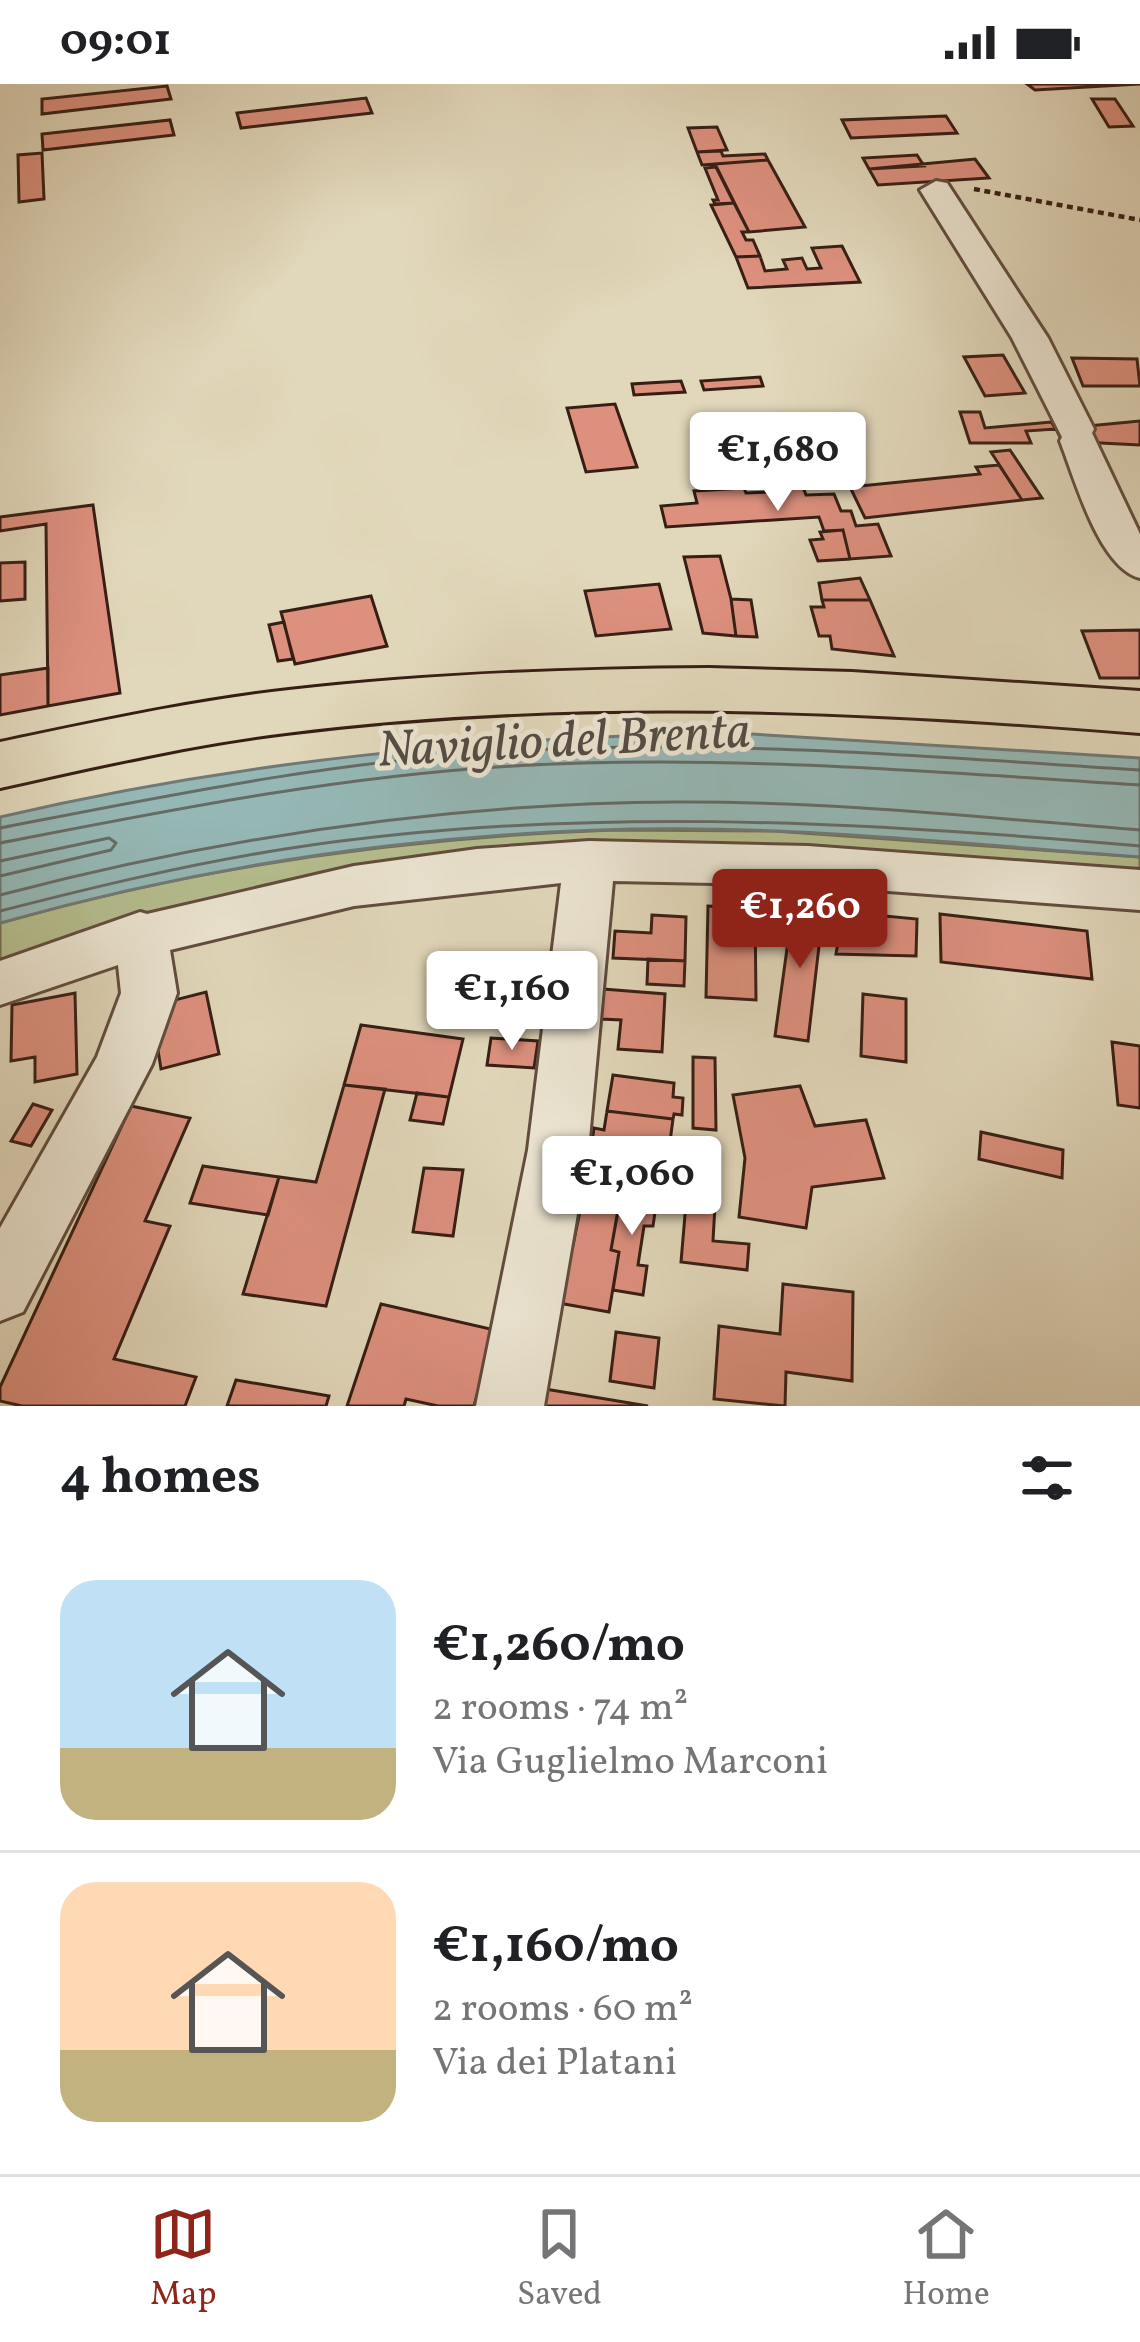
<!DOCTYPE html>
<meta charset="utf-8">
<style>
:root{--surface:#fff;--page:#f6f6f6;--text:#202124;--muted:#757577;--line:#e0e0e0;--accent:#8f2418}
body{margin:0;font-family:Vollkorn,serif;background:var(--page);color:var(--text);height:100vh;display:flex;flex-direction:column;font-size:45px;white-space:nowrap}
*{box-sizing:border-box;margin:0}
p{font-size:39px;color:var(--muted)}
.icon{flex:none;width:66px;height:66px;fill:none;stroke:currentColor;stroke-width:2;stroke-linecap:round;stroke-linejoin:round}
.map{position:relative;height:1322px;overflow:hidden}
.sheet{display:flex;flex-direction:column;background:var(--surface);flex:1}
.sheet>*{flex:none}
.price{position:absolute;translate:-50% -102px;padding:0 27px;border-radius:12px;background:#fff;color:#222;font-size:39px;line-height:78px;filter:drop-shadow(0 3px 6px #0008)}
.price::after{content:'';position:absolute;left:50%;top:72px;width:36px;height:27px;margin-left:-18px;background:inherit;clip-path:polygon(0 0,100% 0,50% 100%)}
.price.current{background:var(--accent);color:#fff}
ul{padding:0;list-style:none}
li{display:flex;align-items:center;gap:36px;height:300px;padding:0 60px}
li+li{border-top:3px solid var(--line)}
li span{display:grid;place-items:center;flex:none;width:336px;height:240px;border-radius:36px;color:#555}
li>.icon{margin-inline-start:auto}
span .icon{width:144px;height:144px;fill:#fffc;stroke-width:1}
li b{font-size:51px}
h2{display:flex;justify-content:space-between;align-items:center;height:144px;padding:0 60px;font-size:51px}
.status{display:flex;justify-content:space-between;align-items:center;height:84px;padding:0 60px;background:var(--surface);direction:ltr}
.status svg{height:33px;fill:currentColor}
.tab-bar{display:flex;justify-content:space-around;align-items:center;height:168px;border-top:3px solid var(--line);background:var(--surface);font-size:33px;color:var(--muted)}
.tab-bar a{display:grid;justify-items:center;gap:6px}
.tab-bar .current{color:var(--accent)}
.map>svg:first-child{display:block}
</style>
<div class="status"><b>09:01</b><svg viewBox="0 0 49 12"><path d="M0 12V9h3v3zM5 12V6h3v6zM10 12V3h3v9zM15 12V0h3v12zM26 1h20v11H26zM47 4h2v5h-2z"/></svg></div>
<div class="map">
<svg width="1140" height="1322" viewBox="0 0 1140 1322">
<rect width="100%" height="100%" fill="#e1d7ba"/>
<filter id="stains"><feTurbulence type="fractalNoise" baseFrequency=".00167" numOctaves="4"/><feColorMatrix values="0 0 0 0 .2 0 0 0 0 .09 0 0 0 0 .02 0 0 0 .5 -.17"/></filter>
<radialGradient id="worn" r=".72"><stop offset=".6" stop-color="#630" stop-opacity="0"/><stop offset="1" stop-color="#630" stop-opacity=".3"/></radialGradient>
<path fill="#b5be8e" stroke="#766e52" stroke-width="3" d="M615,746L774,747L1140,773V796L654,764L0,881V839C200,782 408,753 615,746Z"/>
<path fill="#95b8b6" stroke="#6f7a76" stroke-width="3" d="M735,649L1140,674V773C1019,764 898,752 776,747C516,736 251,768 0,839V733C243,676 485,653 735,649Z"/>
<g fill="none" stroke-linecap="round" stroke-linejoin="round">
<path stroke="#666b66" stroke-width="3" d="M0,744C170,711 340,676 513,667C722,655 931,673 1140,686
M0,759C170,726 339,692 513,682C722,670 931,688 1140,701
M0,777L109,754L116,759L111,766L0,792
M0,811C222,753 446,719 676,718C831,717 986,734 1140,746
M0,827C94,803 189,780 285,765C569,721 855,737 1140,762"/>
</g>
<path fill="#dd907e" stroke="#371e15" stroke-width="3" d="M1140,0L1035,6L1027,0Z
M167,2L171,15L42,30V15Z
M366,14L372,29L241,44L237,29Z
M1092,15H1115L1133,42L1109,43Z
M946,32L957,49L851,54L842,36Z
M170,36L174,51L43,66L42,50Z
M717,43L727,66L697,68L688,44Z
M721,67L723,72L765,70L768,76L702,81L697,68Z
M42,69L44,115L19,118L18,71Z
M917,71L924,82L869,85L863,74Z
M975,75L989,94L878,101L869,85Z
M768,76L805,143L749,148L715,80Z
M716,83L734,119L715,120L713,116H718L705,84Z
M734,119L749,148H742L746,156H753L760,172L736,173L711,121Z
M842,162L860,198L748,204L736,173L760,172L765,187L787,185L783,176L802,174L807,185L821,184L812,164Z
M1003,271L1025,309L985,312L964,273Z
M1072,274L1137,275L1140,302H1083Z
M760,293L763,302L704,306L701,297Z
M681,297L685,308L634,311L632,300Z
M615,320L637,383L586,388L567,324Z
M960,328H980L985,344L1051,338L1056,345L1026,347L1031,359H970Z
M750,333L762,364L731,366L720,335Z
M1140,337V361L1062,357L1056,345Z
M1010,366L1042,414L1022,416L991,368Z
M815,375L820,390L789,392L784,377Z
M999,381L1022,416L865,434L850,403L980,390L976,383Z
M802,400L806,411L834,410L841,427H851L856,442L878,440L891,472L850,475L843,446L824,447L819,433L666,443L661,422L697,419L694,407L744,404L746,409L767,408L765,403Z
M93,421L120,609L48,622L46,440L0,447V433Z
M843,446L850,475L818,477L810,456L823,455L820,448Z
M720,472L731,515L736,552L703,549L684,473Z
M25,478V515L0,517V479Z
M860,494L870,516H822L819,499Z
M659,500L671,545L596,552L585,507Z
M371,512L387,562L295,580L281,528Z
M731,515L751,516L757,553L736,552Z
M822,516H870L894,572L832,565L830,552H819L811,523H824Z
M284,538L293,575L278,577L269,541Z
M1140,546V594H1100L1082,547Z
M48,584V622L0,631V591Z
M794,814L824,819L808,957L775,952Z
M708,822L755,825L756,916L706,913Z
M843,828L917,835L916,872L836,870Z
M940,830L1087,847L1092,895L941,878Z
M652,831L686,833L685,877L613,874L615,847L651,849Z
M648,875L685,877L684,902L647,900Z
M603,905L665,910L662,968L618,965L621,936L601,935Z
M206,908L219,970L161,985L151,922Z
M75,909L77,990L35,998V973L11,977L12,921Z
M863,910L906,915V978L861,972Z
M361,941L463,955L449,1013L344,1001Z
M491,954L538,957L534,984L487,981Z
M1112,958L1140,962V1024L1118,1021Z
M693,973L715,974L716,1046L693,1044Z
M613,991L674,999L673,1013L683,1014L682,1031L674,1030L673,1035L607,1027Z
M344,1001L385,1005L326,1222L243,1210L279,1093L316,1098Z
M800,1002L815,1042L866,1036L884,1094L812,1103L806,1144L739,1133L745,1074L733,1011Z
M417,1009L449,1013L443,1040L410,1036Z
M33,1020L52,1026L31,1062L11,1057Z
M131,1022L190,1034L145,1137L170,1142L114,1275L196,1293L185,1322H22L0,1317V1303Z
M607,1027L673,1035L666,1088L589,1077L594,1044L604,1046Z
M981,1048L1063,1066L1062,1094L979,1075Z
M203,1082L279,1093L268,1131L190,1119Z
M424,1084L463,1086L453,1152L413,1148Z
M689,1084L717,1086L713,1157L749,1160L747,1186L681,1178Z
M585,1096L622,1103L618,1127L581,1122Z
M622,1103L658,1108L653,1142H644L638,1181L647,1182L643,1211L613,1206L619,1168L611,1166Z
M581,1122L618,1127L611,1166L619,1168L609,1228L553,1218L565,1160L573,1161Z
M783,1200L853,1208L852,1297L786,1288L785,1322L714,1315L719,1242L780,1250Z
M381,1220L495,1246L474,1322H438L406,1315L404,1322H347Z
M616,1248L659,1254L654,1304L610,1297Z
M236,1296L329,1312L326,1322H227Z
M539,1304L648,1322H536Z"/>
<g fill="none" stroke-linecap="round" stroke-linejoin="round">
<defs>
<path id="minor" d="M936,97L947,99L1048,254L1094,345L1092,349L1140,450V494C1099,484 1075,395 1060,357L1062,353L1012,254L920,106Z
M589,757L808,762L1140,786V826L808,801L613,797L588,1066L544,1322H476L528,1066L561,799L354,822L170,866L177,909L152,980L23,1228L0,1237V1144L97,973L121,909L118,881L0,921V877L140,828L147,830L354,782L477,765Z"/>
<path id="major" d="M709,584L852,588L1140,607V649C855,626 570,613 286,649C189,661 95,683 0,704V658C96,638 191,617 289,606C429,590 568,585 709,584Z"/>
</defs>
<use href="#minor" stroke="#624c3e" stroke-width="6"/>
<use href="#major" stroke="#371e15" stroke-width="6"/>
<path stroke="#371e15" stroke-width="4.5" stroke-dasharray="6 4.5" stroke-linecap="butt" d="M974,105L1140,136"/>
<use href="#minor" fill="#ece5d2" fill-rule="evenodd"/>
<use href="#major" fill="#e1d7ba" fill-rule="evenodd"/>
</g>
<g text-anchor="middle" stroke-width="10" stroke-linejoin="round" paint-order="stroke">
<g font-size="51" font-style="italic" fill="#534c45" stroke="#ece5d2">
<text transform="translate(564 654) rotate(-3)" y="18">Naviglio del Brenta</text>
</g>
</g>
<rect width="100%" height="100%" filter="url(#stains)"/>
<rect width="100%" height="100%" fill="url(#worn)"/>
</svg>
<b class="price" style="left:778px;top:430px">€1,680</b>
<b class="price current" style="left:800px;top:887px">€1,260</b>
<b class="price" style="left:512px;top:969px">€1,160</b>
<b class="price" style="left:632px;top:1154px">€1,060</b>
</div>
<section class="sheet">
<h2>4 homes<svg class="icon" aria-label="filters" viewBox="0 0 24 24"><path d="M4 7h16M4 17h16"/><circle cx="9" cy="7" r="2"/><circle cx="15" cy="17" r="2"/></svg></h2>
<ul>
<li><span style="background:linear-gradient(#bfe0f5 70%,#c2b280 0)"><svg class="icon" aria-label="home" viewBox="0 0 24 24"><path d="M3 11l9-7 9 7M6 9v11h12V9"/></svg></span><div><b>€1,260/mo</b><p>2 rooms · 74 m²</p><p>Via Guglielmo Marconi</p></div></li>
<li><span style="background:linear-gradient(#ffd9b3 70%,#c2b280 0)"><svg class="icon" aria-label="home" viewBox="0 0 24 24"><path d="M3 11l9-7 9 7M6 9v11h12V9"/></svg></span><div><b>€1,160/mo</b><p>2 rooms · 60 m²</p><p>Via dei Platani</p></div></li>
</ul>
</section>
<nav class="tab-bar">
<a class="current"><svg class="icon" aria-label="map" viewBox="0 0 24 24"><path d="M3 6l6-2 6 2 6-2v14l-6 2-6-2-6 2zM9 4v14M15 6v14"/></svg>Map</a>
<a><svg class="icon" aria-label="saved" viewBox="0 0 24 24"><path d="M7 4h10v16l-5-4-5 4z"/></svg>Saved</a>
<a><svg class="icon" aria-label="home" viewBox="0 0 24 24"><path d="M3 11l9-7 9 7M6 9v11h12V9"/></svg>Home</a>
</nav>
